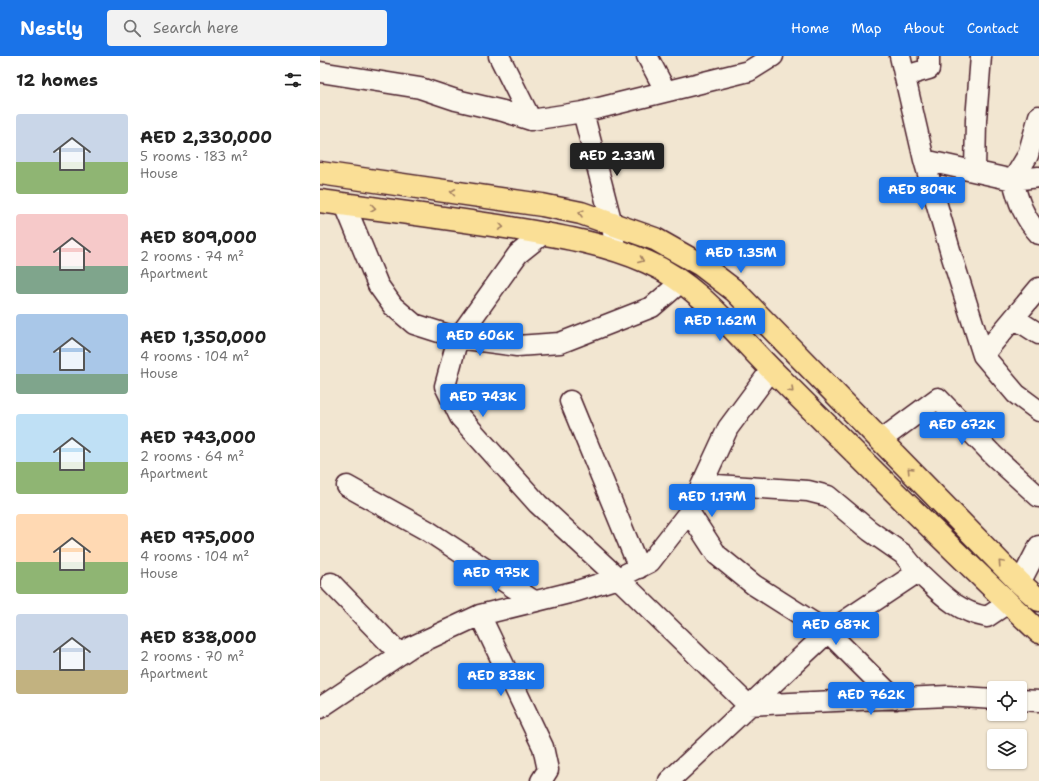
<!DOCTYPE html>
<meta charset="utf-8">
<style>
:root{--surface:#fff;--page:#f2f2f2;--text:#222;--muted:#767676;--accent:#1a73e8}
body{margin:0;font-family:"Shantell Sans",sans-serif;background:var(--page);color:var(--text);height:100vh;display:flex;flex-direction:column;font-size:15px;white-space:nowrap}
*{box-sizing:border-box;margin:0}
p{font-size:13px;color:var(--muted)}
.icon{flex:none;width:22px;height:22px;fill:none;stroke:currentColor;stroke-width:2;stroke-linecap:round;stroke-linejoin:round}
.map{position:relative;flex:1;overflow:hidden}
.panel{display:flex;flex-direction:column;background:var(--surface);width:320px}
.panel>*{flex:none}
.buttons{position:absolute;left:667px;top:625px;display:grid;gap:8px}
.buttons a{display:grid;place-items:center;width:40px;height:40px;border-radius:4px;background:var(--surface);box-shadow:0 1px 3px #0004;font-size:20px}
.price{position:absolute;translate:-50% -34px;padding:0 9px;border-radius:4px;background:var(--accent);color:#fff;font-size:13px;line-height:26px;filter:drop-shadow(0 1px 2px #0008)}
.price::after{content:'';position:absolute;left:50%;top:24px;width:12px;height:9px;margin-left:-6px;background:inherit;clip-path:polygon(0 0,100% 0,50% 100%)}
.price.current{background:#222;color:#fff}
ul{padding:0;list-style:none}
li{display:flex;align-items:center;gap:12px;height:100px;padding:0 16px}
li span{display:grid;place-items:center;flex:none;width:112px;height:80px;border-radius:4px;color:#555}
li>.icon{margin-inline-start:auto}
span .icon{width:48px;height:48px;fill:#fffc;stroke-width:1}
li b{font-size:17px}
h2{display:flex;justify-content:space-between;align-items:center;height:48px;padding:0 16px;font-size:17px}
header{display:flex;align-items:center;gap:24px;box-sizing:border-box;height:56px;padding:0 20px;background:var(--accent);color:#fff}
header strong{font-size:19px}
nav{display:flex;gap:22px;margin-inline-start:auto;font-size:14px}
.search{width:280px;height:36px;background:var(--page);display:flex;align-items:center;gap:10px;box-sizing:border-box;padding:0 14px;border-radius:4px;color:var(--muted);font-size:15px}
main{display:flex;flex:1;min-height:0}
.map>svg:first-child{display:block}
</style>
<header>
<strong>Nestly</strong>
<div class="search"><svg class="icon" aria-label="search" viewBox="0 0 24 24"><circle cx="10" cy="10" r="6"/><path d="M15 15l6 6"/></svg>Search here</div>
<nav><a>Home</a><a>Map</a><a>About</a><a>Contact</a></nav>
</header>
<main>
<section class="panel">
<h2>12 homes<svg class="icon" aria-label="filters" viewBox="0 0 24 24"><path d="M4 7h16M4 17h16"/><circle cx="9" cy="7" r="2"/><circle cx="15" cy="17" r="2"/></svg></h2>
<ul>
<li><span style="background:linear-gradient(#c9d6e8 60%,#8fb573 0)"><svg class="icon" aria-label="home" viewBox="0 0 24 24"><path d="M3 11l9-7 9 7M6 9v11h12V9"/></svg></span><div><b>AED 2,330,000</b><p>5 rooms · 183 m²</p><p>House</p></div></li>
<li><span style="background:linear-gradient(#f6c9c9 65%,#7fa58c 0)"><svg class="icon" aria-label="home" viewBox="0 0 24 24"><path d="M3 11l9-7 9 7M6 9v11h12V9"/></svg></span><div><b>AED 809,000</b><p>2 rooms · 74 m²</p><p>Apartment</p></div></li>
<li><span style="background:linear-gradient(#a9c7e8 75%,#7fa58c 0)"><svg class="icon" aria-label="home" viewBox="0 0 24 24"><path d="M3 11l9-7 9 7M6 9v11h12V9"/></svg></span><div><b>AED 1,350,000</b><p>4 rooms · 104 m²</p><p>House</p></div></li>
<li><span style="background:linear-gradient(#bfe0f5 60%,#8fb573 0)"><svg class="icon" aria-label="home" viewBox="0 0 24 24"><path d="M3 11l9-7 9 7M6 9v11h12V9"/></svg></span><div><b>AED 743,000</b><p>2 rooms · 64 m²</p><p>Apartment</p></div></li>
<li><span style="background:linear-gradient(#ffd9b3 60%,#8fb573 0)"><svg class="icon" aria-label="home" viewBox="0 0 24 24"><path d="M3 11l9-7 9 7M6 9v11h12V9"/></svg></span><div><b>AED 975,000</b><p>4 rooms · 104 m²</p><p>House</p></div></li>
<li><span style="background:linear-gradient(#c9d6e8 70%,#c2b280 0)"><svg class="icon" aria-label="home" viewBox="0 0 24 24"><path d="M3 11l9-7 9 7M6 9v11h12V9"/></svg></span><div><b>AED 838,000</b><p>2 rooms · 70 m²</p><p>Apartment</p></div></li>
</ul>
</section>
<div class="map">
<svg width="719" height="725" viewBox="0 0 719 725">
<rect width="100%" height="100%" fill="#f2e6d1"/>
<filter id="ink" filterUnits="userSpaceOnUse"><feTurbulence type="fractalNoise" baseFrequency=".025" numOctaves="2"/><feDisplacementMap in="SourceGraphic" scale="8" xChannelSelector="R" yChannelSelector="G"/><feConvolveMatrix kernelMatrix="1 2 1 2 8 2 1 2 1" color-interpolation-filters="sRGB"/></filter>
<g filter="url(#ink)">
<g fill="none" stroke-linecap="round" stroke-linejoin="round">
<defs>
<path id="minor" d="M179,0L211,64
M327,0L345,34
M580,0L604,104L632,201L663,299L696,338L719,355
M0,16L100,32L136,44L183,55L211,64L263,56L429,15L453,0
M585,20L609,13V0
M263,56L292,168L295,193
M719,60L708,99L693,124C698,145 704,162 719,178
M604,104L693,124L719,121
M655,115L656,64L661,0
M25,149L58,229L73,250L94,268L138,282L197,290L240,287L332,251L361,226
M223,178L198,198L138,282L125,330L140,361L218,448L298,522L428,649L628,640L674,643
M694,262L719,278
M663,299L719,232
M451,314L408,372L369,456L397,499L434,529L508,576L575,643
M250,345L319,512
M561,384L618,342L674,400L719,441
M382,428L488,435L508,440L550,475L583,498L598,516
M27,430L108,475L214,545
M11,527L80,598
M700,527L719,490
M160,559L223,691L228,714L221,725
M700,644L719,645
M0,652L91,591L160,559L257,535L298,522L330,506L369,456
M349,725L508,576L598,516C621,537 635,555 667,561L688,547"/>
<path id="major" d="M0,117L222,149L261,157L335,183L381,209L415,235L700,527L719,544
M0,145C64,154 128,162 191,172C238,180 284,187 327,206C382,230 420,284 462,324C547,409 632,494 719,576"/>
</defs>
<use href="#minor" stroke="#4a1f2b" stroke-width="23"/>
<use href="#major" stroke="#4a1f2b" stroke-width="25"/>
<use href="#minor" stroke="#fbf7ec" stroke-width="20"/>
<use href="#major" stroke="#fadf96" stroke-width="22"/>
</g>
<defs><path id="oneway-chevron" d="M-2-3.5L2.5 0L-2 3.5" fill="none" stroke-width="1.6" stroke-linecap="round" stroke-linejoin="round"/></defs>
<g stroke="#a27f60">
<use href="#oneway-chevron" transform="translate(133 136) rotate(-172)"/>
<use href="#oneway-chevron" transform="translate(53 152) rotate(8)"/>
<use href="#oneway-chevron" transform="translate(261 157) rotate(-165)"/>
<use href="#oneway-chevron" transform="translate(181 171) rotate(9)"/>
<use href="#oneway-chevron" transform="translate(321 204) rotate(22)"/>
<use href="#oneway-chevron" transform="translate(471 334) rotate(45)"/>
<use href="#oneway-chevron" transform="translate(590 414) rotate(-134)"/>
<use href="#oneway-chevron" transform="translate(681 507) rotate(-134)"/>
</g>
</g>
</svg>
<div class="buttons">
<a><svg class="icon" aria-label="locate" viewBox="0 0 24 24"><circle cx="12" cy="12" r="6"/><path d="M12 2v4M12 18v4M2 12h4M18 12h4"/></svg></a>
<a><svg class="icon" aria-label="layers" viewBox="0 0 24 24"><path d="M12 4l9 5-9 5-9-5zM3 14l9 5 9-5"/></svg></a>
</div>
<b class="price current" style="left:297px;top:121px">AED 2.33M</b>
<b class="price" style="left:602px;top:155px">AED 809K</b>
<b class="price" style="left:421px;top:218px">AED 1.35M</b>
<b class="price" style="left:400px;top:286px">AED 1.62M</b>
<b class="price" style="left:160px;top:301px">AED 606K</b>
<b class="price" style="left:163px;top:362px">AED 743K</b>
<b class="price" style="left:642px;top:390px">AED 672K</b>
<b class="price" style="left:392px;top:462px">AED 1.17M</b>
<b class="price" style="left:176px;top:538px">AED 975K</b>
<b class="price" style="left:516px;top:590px">AED 687K</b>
<b class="price" style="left:181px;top:641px">AED 838K</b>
<b class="price" style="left:551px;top:660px">AED 762K</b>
</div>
</main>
